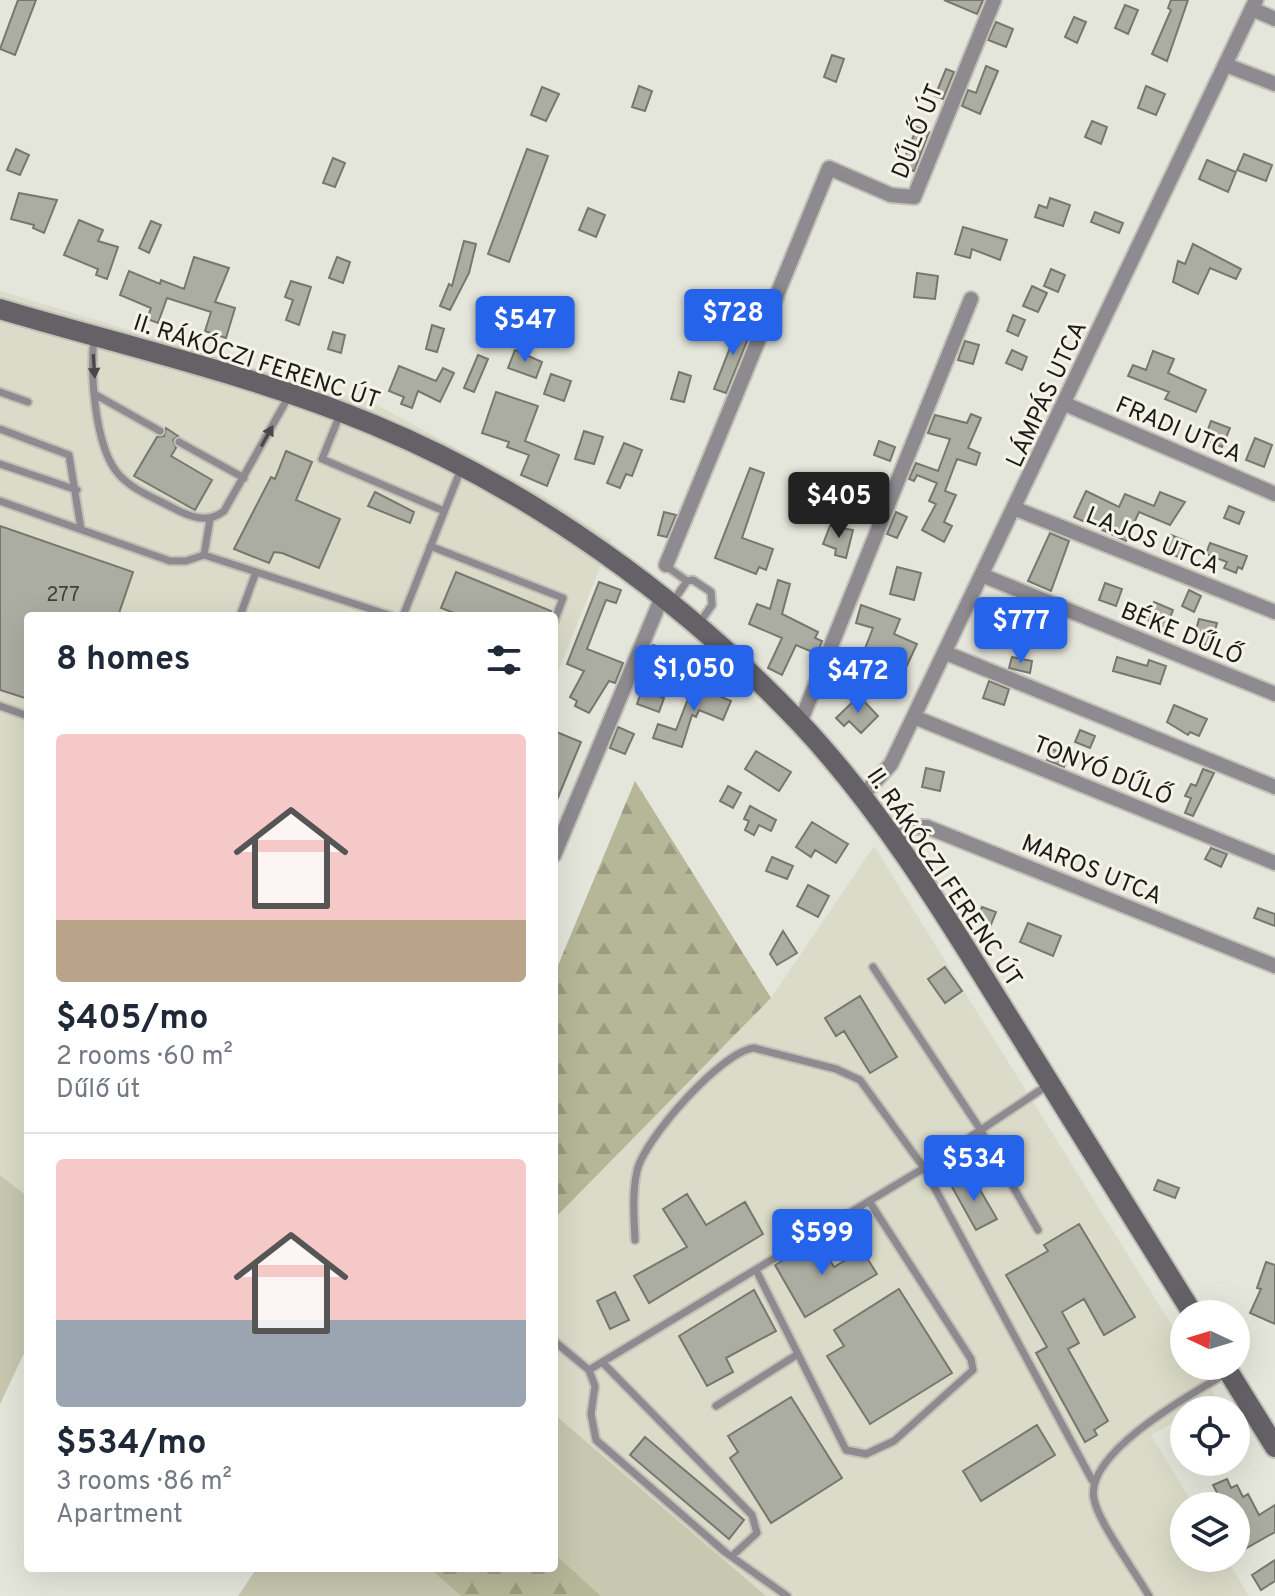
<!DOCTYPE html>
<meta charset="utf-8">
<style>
:root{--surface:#fff;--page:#f6f6f7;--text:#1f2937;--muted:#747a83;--line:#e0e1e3;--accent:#2563eb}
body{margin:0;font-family:Overpass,sans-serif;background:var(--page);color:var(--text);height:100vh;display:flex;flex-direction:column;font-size:30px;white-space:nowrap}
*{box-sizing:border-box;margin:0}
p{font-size:26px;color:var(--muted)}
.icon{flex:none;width:44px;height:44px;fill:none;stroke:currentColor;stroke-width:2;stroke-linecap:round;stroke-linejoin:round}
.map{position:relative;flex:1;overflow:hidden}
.panel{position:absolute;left:24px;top:612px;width:534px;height:960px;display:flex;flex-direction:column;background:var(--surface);border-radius:8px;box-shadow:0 8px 32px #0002}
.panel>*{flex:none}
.needle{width:52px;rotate:274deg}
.controls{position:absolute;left:1170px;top:1300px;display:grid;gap:16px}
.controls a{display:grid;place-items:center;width:80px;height:80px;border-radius:50%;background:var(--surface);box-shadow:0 8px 32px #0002;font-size:40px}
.price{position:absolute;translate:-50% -68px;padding:0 18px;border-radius:8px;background:var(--accent);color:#fff;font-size:26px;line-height:52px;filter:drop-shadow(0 2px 4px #0008)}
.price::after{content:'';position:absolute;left:50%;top:48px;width:24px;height:18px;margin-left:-12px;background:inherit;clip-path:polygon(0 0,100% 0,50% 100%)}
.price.selected{background:#222;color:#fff}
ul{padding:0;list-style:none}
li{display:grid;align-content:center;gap:16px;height:424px;padding:0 32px}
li+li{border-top:2px solid var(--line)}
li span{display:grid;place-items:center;height:248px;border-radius:8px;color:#555}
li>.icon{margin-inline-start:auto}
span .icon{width:144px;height:144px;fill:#fffc;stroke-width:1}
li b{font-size:34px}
h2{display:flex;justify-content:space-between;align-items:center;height:96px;padding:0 32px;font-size:34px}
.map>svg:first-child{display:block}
</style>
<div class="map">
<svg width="1275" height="1596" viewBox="0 0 1275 1596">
<defs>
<pattern id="forest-firs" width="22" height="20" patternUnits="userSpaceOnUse" patternTransform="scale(2)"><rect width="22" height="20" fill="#b6b698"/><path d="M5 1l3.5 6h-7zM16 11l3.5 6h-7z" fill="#9c9c82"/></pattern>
</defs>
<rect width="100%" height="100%" fill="#e5e6db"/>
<path fill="#dadbc8" d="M0,291L375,404L538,492L611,540L554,682V616H28V1197L0,1175Z
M874,846L1184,1345V1366H1197L1217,1399L1197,1410H1184V1417L1151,1435L1194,1506H1184V1558H1226L1249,1596H766L554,1414V1219L771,998Z"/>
<path fill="#c7c8af" d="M0,1175L28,1197V1345L0,1404Z
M554,1414L766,1596H601L554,1553Z
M257,1568H429L461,1596H238Z"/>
<path fill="url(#forest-firs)" d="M635,781L771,998L554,1219V975Z
M554,1553L601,1596H461L429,1568H554Z"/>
<path fill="#acada2" stroke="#77776e" stroke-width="2" d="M18,0H36L15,55L0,49Z
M944,0H983L977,14Z
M1171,0H1188L1167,61L1152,54L1171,10L1168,8Z
M1125,5L1138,10L1128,34L1115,28Z
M1074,17L1086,22L1077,43L1065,37Z
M996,22L1013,29L1006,47L988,40Z
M832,55L844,59L836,82L824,77Z
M986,66L998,71L980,114L962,106L968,90L976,93Z
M946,69L954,72L943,99L935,96Z
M639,86L652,91L645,111L632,107Z
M1146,86L1165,94L1156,115L1138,108Z
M542,87L559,94L546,121L531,115Z
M1092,121L1107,127L1101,144L1085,137Z
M917,127L929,132L914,171L901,167Z
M16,149L29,155L20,175L7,170Z
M527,149L548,156L509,262L488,254Z
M1244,154L1272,165L1266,181L1237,170Z
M333,158L345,163L335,187L323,183Z
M1207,160L1236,172L1228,192L1199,179Z
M19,193L57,200L44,233L33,228L34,225L11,219Z
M1050,198L1070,205L1063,226L1035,217L1039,205L1047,208Z
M588,208L605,215L596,237L579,230Z
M1095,212L1123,223L1119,233L1091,222Z
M79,220L103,230L98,241L118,247L107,279L96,275L98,269L64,255Z
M151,221L161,225L149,253L139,248Z
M963,227L1007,240L1000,260L972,249L970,258L955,254Z
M464,241L476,244L469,273L450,310L440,306L449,284L452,286Z
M1193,244L1241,269L1236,279L1210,268L1198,294L1173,282L1178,261L1185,264Z
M194,257L229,268L215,302L235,308L226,338L205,331L211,312L167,298L158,323L147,319L151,308L120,295L129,271L160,284L161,280L184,289Z
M337,257L350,262L343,283L329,278Z
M1051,269L1065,275L1058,292L1044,286Z
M917,273L938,276L935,299L914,297Z
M291,281L311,287L299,325L286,320L293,300L285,297Z
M1032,286L1047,293L1038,312L1023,306Z
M552,304L562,308L550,337L540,333Z
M1013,315L1025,320L1018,336L1007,331Z
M740,322L753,326L726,393L714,389Z
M432,325L444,329L437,352L426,349Z
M333,332L345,335L341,353L328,349Z
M965,341L979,345L973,364L958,360Z
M515,350L542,362L536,378L508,368Z
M1012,350L1027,357L1022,370L1006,363Z
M1153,351L1174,359L1168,373L1206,390L1196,412L1165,399L1169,392L1128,376L1133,365L1146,370Z
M478,355L488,359L474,392L464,388Z
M399,366L436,381L443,368L454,373L440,402L418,391L412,408L401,404L404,397L389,391Z
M679,372L691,376L684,402L671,399Z
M551,374L571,381L564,401L544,394Z
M496,392L538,406L525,441L559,455L547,486L521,475L529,455L507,447L509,442L482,433Z
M971,414L981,418L968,448L980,453L976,465L957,459L945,491L956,495L944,522L952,526L944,542L922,530L936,504L929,501L937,483L917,475L914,481L909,479L916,463L938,471L950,439L928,433L935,415L967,423Z
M1211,421L1230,428L1222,447L1204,440Z
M166,428L178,436L173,440L176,448L171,456L212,480L195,510L134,476L157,437L164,436Z
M584,431L603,437L594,464L575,459Z
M1255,438L1272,445L1264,467L1246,460Z
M879,441L895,447L890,461L874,455Z
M624,443L642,450L632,476L626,474L620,488L607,483Z
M286,451L312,462L296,500L340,519L319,568L282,553L274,552L269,563L234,549L271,477L275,479Z
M750,468L764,473L742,538L773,549L766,570L759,567L756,574L715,558Z
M1086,491L1119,507L1125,494L1154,506L1160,492L1185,502L1170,525L1139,512L1126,541L1074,517Z
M375,492L414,512L410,523L368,506Z
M1229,506L1244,512L1239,524L1224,518Z
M664,512L676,515L667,537L658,535Z
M896,512L907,517L897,538L887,534Z
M0,526L133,572L118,616H28V699L0,690Z
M830,526L853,530L846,558L835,555L836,549L823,544Z
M1050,533L1069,541L1051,591L1028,581Z
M1171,535L1188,542L1181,558L1165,552Z
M1210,543L1247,556L1242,569L1238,567L1236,573L1224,568L1227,562L1206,554Z
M897,567L921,573L914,600L890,594Z
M456,572L551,611L549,616H462L441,608Z
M778,580L790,584L782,614L818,632L815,638L822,641L817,654L796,645L782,675L768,668L782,638L749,624L757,604L770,609Z
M599,582L621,590L616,603L606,600L587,649L623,663L615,683L609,681L589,713L575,706L577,701L570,697L584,671L567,664Z
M1105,583L1122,589L1116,606L1099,600Z
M1189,590L1201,596L1194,612L1182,606Z
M1154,602L1173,610L1166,628L1147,620Z
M861,605L900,619L894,634L917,644L897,687L857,669L873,628L856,623Z
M1199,619L1217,623L1211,646L1193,641Z
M653,645L681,653L674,672L645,663Z
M1012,657L1032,661L1030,673L1009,668Z
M1117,657L1147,666L1149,660L1166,666L1160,684L1113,671Z
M696,678L708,683L705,690L731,701L723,720L699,710L696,717L692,715L682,747L653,738L658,724L676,730Z
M989,681L1009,689L1004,705L983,698Z
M642,690L664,698L659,712L637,704Z
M859,696L878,716L861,733L849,721L844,726L836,718Z
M1174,705L1207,719L1199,736L1190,732L1188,735L1167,722Z
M618,727L634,734L625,754L610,748Z
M1080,730L1095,736L1090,748L1075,742Z
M554,731L581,742L554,807Z
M1052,749L1069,756L1064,767L1047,760Z
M756,751L791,772L779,791L745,769Z
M926,768L944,772L940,791L922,787Z
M1203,769L1214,773L1193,816L1185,813L1191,798L1185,796L1191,784L1196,786Z
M728,786L741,793L733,808L720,801Z
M750,806L776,820L771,831L759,825L754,835L745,830L749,821L744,819Z
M812,822L848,844L836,863L815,850L811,857L796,847Z
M1211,848L1227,854L1221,867L1205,859Z
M772,857L793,866L787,879L766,871Z
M808,885L829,896L818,917L797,906Z
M982,907L996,912L990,927L976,921Z
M1258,908L1275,914V926L1254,918Z
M1028,923L1061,936L1053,956L1020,942Z
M783,931L797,953L777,965L770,954Z
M945,967L962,991L945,1003L928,979Z
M860,996L897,1057L870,1073L844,1031L836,1036L825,1018Z
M972,1176L997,1219L976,1230L952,1187Z
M1158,1180L1179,1188L1175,1198L1154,1190Z
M687,1194L706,1225L745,1202L763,1234L649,1303L634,1276L687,1247L663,1209Z
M1079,1224L1135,1317L1104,1335L1084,1299L1062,1312L1079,1343L1068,1349L1108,1421L1094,1430L1097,1435L1085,1442L1036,1353L1047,1347L1006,1275L1048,1251L1044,1245Z
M818,1240L834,1267L862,1250L877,1274L805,1317L775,1265Z
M1266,1262L1275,1265V1324L1250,1313L1261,1289L1257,1288Z
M899,1289L952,1373L870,1424L827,1356L844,1346L834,1330Z
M754,1290L776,1331L726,1358L733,1372L707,1386L679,1336Z
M615,1292L629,1320L610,1329L597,1301Z
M791,1397L842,1478L771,1523L730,1458L738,1452L728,1436Z
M1037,1425L1055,1455L981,1501L963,1471Z
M645,1437L744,1520L729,1539L630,1455Z
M1227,1479L1231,1488L1237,1485L1243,1497L1248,1494L1259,1515L1275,1505V1532L1236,1554V1506H1224L1213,1485Z
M1275,1560V1581L1261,1590L1252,1575Z"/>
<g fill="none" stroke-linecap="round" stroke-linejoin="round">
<defs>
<path id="service" d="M94,339C90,374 95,443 116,471C129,489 155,498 173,508C190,517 208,524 224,511L289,396
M0,392L28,402
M96,395L160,431
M341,412L322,459L444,511
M0,429L69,455L81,529
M179,442L244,478
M0,464L77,490
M0,501L170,561H186L204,555L392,616
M430,546L563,598L554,622
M204,555L210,519
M666,566L687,581
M672,603L687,581L693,580L711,592L712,605L698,625
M240,616L256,572
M403,616L461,469
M0,706L28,716
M873,967L980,1129L1038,1230
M635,1240C634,1218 632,1193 637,1171C644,1139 722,1051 754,1048L836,1069L860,1080L924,1168L1092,1480
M756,1270L846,1450L866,1454L894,1441L973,1370L971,1359L869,1201
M554,1341L589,1370L595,1386L591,1414L596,1440L725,1552L787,1596
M602,1362L752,1515L757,1533L732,1556
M589,1370L924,1168L1048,1085
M716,1406L798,1354
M1149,1596C1136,1573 1098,1522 1094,1499C1084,1453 1191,1394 1227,1373"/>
<path id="minor" d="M1252,9L1275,19
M1226,65L1275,84
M1065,404L1275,494
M1016,509L1275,612
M666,565L829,168L891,195L914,197L994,0
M984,576L1275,694
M946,653L1275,787
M914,717L1275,863
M800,723L971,299
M861,797L891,764L1256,0
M894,839L912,827H927L1275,966
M554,855L662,597"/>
<path id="secondary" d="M0,309C124,346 255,375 374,425C533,491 682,598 800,723C880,808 942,909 1003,1008C1066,1110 1129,1212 1193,1314
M1225,1366L1275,1447"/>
</defs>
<use href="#service" stroke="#c1c1b8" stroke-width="11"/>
<use href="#minor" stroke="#c1c1b8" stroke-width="18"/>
<use href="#secondary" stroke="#c1c1b8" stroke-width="24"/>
<use href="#service" stroke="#8d8b90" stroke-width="7"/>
<use href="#minor" stroke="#8d8b90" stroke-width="14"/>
<use href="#secondary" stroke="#646167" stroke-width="20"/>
</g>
<defs><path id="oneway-solid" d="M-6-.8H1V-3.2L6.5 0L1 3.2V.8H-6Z" transform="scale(2)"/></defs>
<g fill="#494847">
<use href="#oneway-solid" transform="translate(94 366) rotate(86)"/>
<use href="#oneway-solid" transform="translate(267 436) rotate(-61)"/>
</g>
<g text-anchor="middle" stroke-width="6" stroke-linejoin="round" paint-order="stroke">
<g font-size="20" fill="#3f403a">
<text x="63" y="601">277</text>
</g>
<g font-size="24" fill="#1b1b17" stroke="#f3f3e8">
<text transform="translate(917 131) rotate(-68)" y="8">DŰLŐ ÚT</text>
<text transform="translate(257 361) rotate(18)" y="8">II. RÁKÓCZI FERENC ÚT</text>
<text transform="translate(1046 394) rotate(-65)" y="8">LÁMPÁS UTCA</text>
<text transform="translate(1179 429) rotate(23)" y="8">FRADI UTCA</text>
<text transform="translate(1153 540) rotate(22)" y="8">LAJOS UTCA</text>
<text transform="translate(1182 633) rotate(22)" y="8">BÉKE DŰLŐ</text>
<text transform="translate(1103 770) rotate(22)" y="8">TONYÓ DŰLŐ</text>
<text transform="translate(1092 869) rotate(22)" y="8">MAROS UTCA</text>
<text transform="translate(945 877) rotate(56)" y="8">II. RÁKÓCZI FERENC ÚT</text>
</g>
</g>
</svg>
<div class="controls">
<a><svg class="needle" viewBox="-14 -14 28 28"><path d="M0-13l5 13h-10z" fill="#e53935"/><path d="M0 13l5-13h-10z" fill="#747a83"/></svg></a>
<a><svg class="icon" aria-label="locate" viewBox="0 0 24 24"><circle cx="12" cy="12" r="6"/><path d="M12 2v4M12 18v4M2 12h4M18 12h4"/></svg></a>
<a><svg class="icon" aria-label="layers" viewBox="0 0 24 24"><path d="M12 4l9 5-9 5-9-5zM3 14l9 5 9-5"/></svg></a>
</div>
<b class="price" style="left:733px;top:357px">$728</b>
<b class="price" style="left:525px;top:364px">$547</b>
<b class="price selected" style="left:839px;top:540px">$405</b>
<b class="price" style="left:1021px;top:665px">$777</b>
<b class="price" style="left:694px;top:713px">$1,050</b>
<b class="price" style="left:858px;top:715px">$472</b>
<b class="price" style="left:974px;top:1203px">$534</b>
<b class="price" style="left:822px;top:1277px">$599</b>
<section class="panel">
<h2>8 homes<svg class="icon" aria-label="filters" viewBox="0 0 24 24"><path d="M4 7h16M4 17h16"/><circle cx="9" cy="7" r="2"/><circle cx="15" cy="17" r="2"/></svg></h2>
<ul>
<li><span style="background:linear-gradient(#f6c9c9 75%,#b9a48a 0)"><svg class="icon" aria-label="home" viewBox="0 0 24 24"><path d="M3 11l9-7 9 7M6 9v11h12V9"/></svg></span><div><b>$405/mo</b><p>2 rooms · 60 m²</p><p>Dűlő út</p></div></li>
<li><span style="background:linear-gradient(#f6c9c9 65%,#9aa5b1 0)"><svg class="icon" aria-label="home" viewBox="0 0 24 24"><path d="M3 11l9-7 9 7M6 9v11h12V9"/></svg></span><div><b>$534/mo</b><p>3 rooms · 86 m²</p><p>Apartment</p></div></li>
</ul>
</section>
</div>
